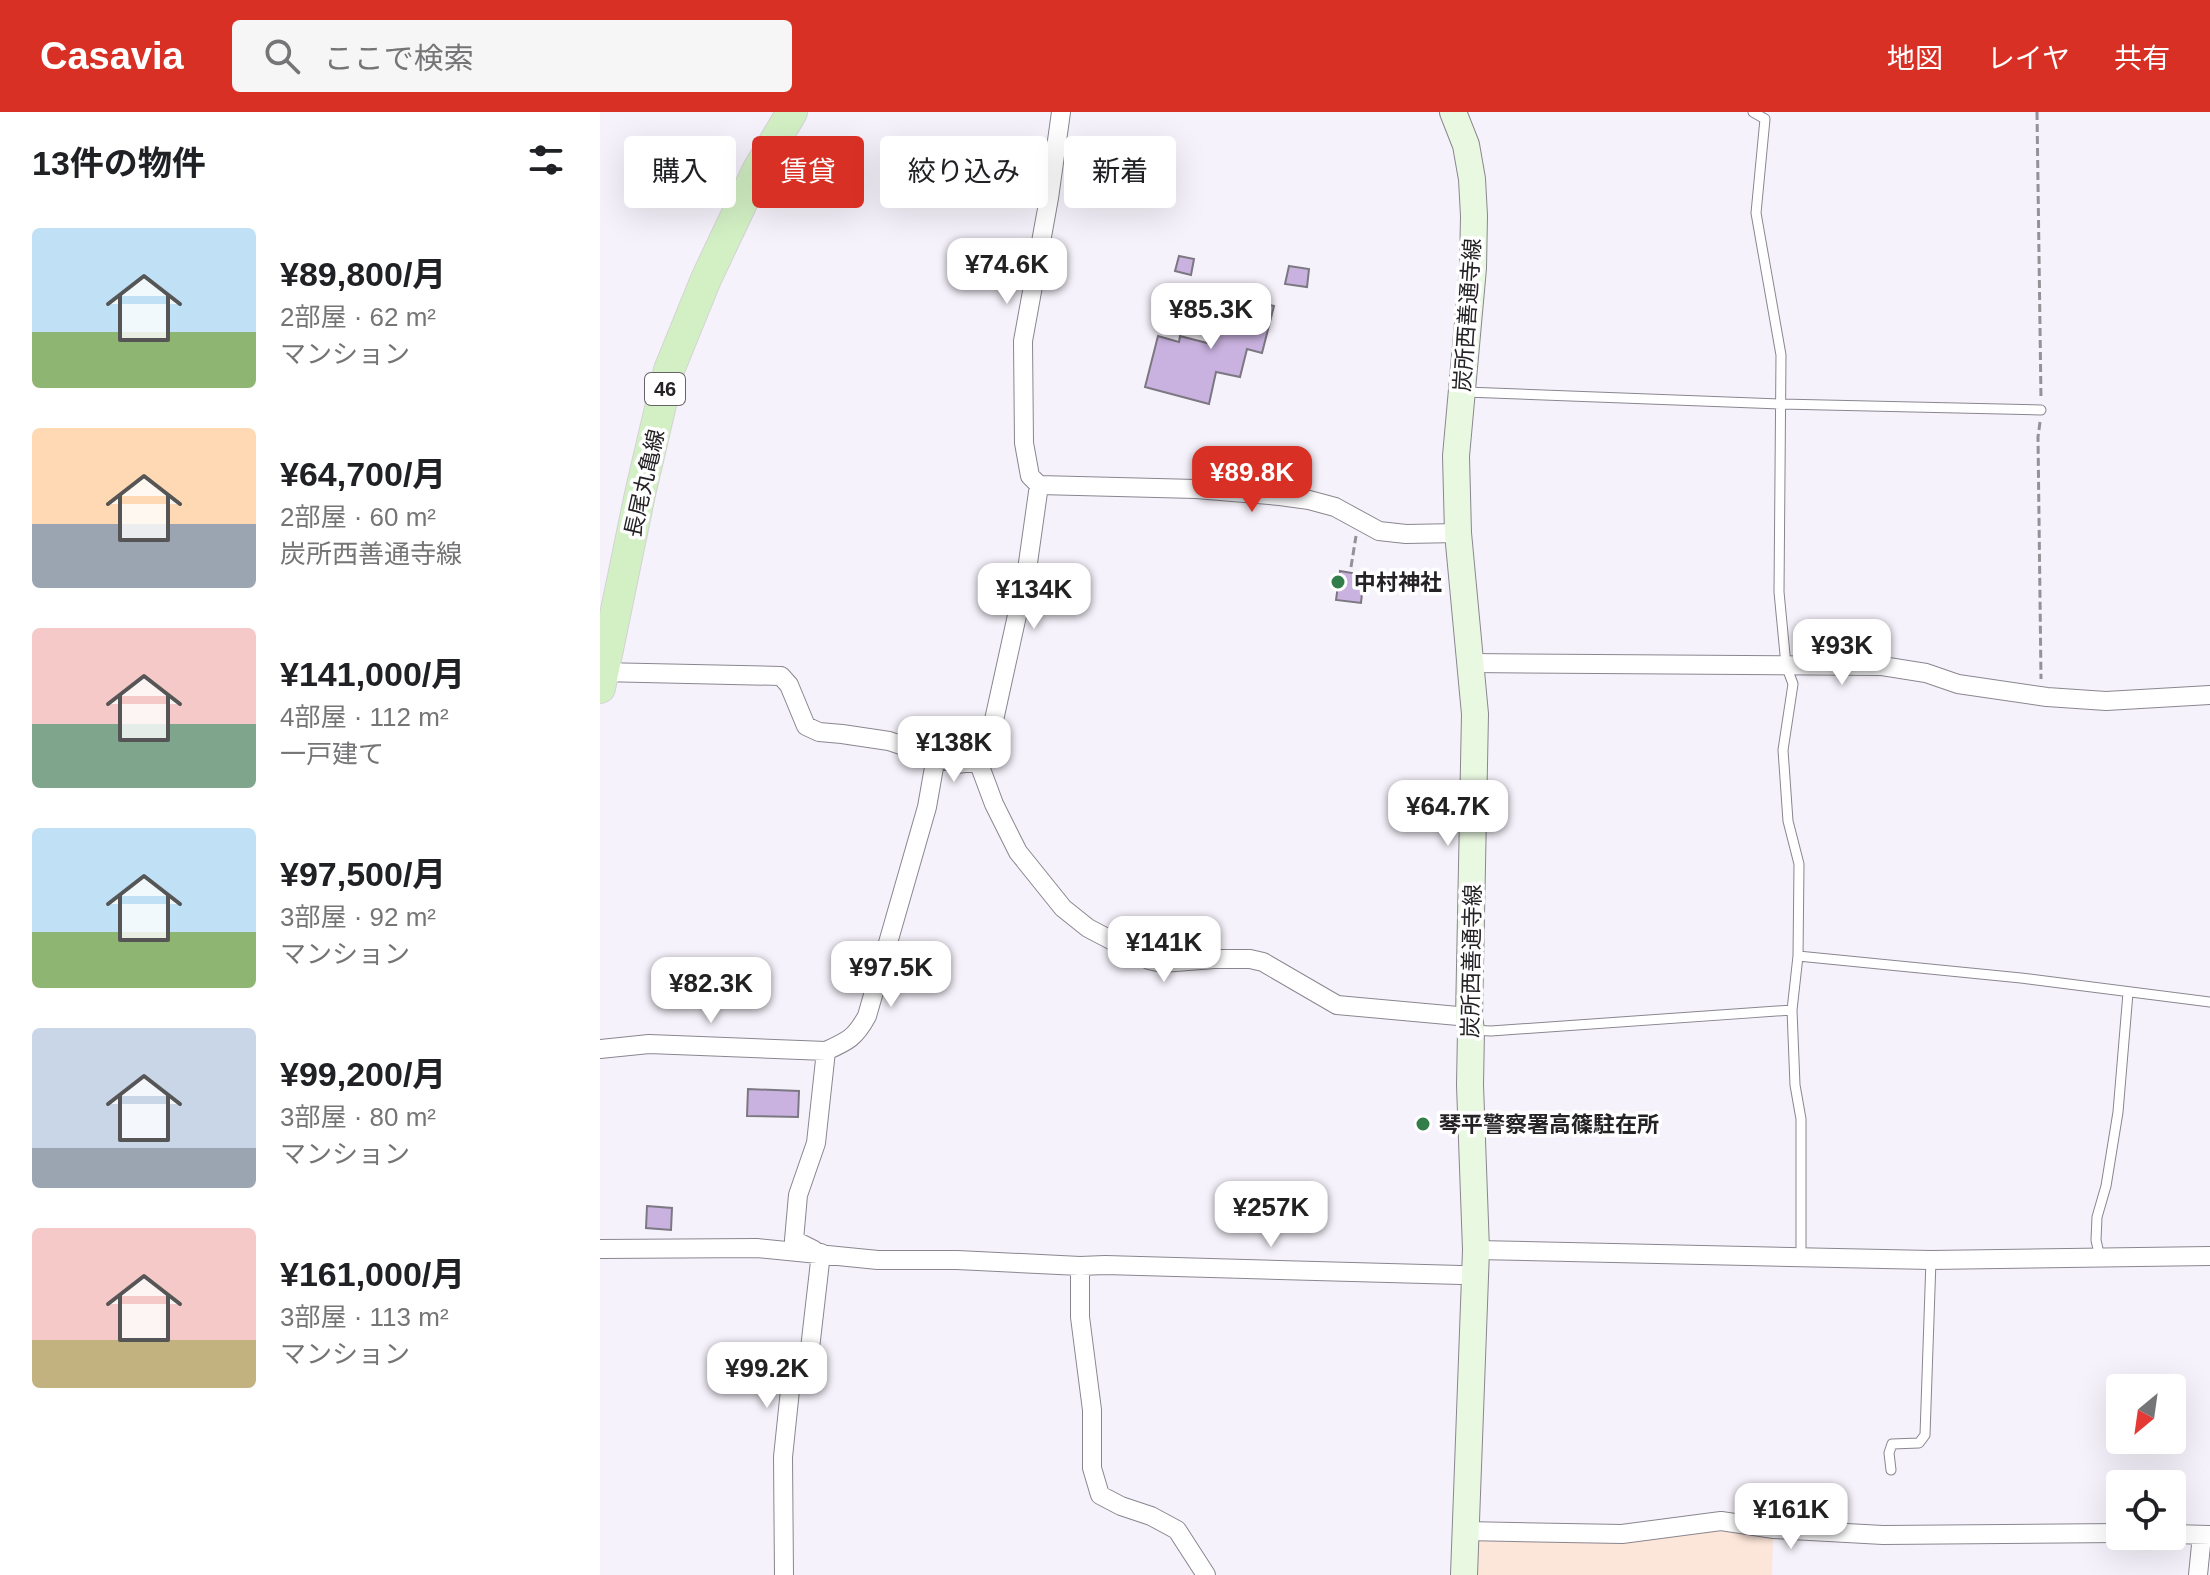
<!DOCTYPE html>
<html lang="ja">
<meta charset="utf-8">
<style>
:root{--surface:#fff;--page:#f6f6f6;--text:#202124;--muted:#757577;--accent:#d93025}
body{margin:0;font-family:Arial,"Noto Sans JP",sans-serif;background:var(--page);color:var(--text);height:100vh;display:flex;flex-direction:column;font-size:30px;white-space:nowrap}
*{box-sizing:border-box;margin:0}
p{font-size:26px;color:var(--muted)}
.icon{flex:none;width:44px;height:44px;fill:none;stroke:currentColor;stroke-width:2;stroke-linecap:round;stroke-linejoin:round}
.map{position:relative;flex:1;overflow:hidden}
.sheet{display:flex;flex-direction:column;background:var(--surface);width:600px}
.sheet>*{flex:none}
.guide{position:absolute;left:24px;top:24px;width:760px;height:72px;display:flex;gap:16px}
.needle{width:52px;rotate:209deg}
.controls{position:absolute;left:1506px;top:1262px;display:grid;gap:16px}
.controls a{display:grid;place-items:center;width:80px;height:80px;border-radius:8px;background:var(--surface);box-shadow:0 8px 32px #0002;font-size:40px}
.price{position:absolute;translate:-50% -68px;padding:0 18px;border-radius:16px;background:#fff;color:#222;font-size:26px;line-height:52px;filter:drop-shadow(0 2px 4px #0008)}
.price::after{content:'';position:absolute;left:50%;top:48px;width:24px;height:18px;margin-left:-12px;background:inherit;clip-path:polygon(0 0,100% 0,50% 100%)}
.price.on{background:var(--accent);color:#fff}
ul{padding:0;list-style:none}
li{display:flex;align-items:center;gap:24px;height:200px;padding:0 32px}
li span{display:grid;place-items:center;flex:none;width:224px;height:160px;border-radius:8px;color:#555}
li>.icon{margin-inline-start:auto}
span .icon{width:96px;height:96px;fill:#fffc;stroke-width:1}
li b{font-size:34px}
h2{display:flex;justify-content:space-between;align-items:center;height:96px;padding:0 32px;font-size:34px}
.tag{padding:0 28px;border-radius:8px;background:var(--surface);box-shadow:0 8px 32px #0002;font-size:28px;line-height:72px}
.tag.on{background:var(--accent);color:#fff}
header{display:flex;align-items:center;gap:48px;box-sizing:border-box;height:112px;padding:0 40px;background:var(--accent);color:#fff}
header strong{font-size:38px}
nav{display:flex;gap:44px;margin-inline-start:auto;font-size:28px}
.search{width:560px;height:72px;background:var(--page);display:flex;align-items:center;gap:20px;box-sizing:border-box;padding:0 28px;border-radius:8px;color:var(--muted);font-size:30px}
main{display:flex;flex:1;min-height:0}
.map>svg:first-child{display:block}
</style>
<header>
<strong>Casavia</strong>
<div class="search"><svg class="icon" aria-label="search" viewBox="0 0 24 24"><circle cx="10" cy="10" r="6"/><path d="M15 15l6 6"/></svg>ここで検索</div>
<nav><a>地図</a><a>レイヤ</a><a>共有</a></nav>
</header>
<main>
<section class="sheet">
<h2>13件の物件<svg class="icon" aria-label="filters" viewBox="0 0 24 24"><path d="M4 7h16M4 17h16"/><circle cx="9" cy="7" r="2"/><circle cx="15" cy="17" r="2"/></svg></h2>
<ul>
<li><span style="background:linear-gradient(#bfe0f5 65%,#8fb573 0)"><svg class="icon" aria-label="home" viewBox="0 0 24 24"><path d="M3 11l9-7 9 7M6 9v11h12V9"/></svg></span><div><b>¥89,800/月</b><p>2部屋 · 62 m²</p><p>マンション</p></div></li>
<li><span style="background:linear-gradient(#ffd9b3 60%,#9aa5b1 0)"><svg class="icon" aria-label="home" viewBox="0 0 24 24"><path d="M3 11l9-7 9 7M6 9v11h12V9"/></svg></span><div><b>¥64,700/月</b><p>2部屋 · 60 m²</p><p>炭所西善通寺線</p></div></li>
<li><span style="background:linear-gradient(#f6c9c9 60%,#7fa58c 0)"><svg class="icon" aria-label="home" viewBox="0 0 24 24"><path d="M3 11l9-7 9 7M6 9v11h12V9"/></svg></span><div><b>¥141,000/月</b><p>4部屋 · 112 m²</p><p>一戸建て</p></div></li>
<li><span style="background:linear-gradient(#bfe0f5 65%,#8fb573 0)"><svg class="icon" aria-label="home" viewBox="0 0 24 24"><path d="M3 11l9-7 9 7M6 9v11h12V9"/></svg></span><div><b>¥97,500/月</b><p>3部屋 · 92 m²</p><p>マンション</p></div></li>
<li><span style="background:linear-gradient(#c9d6e8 75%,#9aa5b1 0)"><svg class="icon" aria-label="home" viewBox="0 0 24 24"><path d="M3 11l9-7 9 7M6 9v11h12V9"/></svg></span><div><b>¥99,200/月</b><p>3部屋 · 80 m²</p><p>マンション</p></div></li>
<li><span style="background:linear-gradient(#f6c9c9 70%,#c2b280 0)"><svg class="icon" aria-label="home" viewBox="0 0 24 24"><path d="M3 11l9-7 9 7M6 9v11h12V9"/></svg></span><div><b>¥161,000/月</b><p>3部屋 · 113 m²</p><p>マンション</p></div></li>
</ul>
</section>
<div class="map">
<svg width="1610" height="1463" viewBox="0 0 1610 1463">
<rect width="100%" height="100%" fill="#f6f2fb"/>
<path fill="#fce5d9" d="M1123,1417L1173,1425L1172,1463H877L876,1424Z"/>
<path fill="#c9b2df" stroke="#7c7881" stroke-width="2" d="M579,144L594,147L591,163L575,159Z
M689,154L709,157L707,175L685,172Z
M624,181L674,194L662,241L647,237L640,265L616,260L609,292L545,275L558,224L579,230L580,224L611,232Z
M740,459L764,463L761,491L736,488Z
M148,977L199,979L198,1005L147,1004Z
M47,1094L72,1096L71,1118L46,1116Z"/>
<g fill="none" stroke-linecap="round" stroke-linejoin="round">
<defs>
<path id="service" d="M1153,0L1165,7L1156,101L1181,243L1179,480L1186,553L1193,572L1183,638L1188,709L1199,752L1198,844
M865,280L1181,292L1441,298
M872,918L891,919L1192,898
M1201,1145V1007L1195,973L1192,898L1198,844L1421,866L1610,890
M1500,1146L1496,1128L1497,1105L1506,1074L1518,1000L1528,881
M1291,1358L1289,1341L1292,1332L1319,1331L1325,1323L1331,1148"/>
<path id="minor" d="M461,0L449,86L423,229L424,331L430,364L439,373L596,377L680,384L709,388L735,395L779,419L806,422L858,421
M439,373L427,458L394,608L388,630L378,649L394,692L418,740L463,796L488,816L549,848L562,851L614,847H650L663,850L737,893L869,905
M870,551L1282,554L1326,561L1358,572L1447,585L1506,589L1610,583
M0,560L181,564L189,573L206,614L219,620L242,622L289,629L357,652L378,649
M0,937L49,932L226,939
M0,1137L157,1136L278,1148H357L480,1154L505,1153L861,1163
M214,1138L194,1128L198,1083L216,1031L226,939C248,929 255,926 267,904L327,695L336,644
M876,1138L1331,1148L1610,1144
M480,1154V1205L492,1298V1356L500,1383L521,1394L551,1404L577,1418L606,1463
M865,1419L1022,1422L1121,1409L1174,1417L1283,1423L1520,1421
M1572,1422L1610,1423
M184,1463L183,1345L190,1278L208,1254L221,1141
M1598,1463L1602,1423"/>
<path id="secondary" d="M853,0L866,33L872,67L874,104L873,156L856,344L858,421L875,602L869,905L871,918L870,973L876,1138L864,1463"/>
<path id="primary" d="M0,576L40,382L69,258L106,167L157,59L192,0"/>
</defs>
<use href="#service" stroke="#8a868f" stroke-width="11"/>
<use href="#minor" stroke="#8a868f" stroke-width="20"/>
<use href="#secondary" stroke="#8a868f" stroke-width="28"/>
<use href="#primary" stroke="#d3d3d3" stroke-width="32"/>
<path stroke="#949197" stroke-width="3" stroke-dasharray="8 4" stroke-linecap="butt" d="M1437,0L1441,287
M1440,310L1438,325L1441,567
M751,455L756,424"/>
<use href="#service" stroke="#fff" stroke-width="9"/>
<use href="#minor" stroke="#fff" stroke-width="18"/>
<use href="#secondary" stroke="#e9f8e1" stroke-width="26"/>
<use href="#primary" stroke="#d3f0c4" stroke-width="30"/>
</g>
<g fill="#337d4b" stroke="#fff" stroke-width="3">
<circle cx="738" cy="470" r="8"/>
<circle cx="823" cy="1012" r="8"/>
</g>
<g text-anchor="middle" stroke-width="7" stroke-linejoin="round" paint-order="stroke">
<rect fill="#fff" stroke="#666466" stroke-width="2" x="45" y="261" width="40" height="32" rx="6"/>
<g font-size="20" font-weight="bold" fill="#242225">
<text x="65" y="284">46</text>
</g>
<g font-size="22" fill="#242225" stroke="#fff">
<text transform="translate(867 203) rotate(-86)" y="8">炭所西善通寺線</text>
<text transform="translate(44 371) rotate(-77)" y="8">長尾丸亀線</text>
<text transform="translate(871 849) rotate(-89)" y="8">炭所西善通寺線</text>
</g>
<g font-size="22" font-weight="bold" fill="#242225" stroke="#fff" text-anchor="start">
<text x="754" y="478">中村神社</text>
<text x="839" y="1020">琴平警察署高篠駐在所</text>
</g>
</g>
</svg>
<div class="controls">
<a><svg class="needle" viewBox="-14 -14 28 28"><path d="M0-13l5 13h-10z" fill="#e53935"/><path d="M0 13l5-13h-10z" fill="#757577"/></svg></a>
<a><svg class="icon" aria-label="locate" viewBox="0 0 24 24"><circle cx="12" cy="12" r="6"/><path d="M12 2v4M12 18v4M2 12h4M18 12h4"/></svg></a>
</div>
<b class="price" style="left:407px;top:194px">¥74.6K</b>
<b class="price" style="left:611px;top:239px">¥85.3K</b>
<b class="price on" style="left:652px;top:402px">¥89.8K</b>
<b class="price" style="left:434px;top:519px">¥134K</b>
<b class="price" style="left:1242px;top:575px">¥93K</b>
<b class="price" style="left:354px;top:672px">¥138K</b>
<b class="price" style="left:848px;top:736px">¥64.7K</b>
<b class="price" style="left:564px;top:872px">¥141K</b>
<b class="price" style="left:291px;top:897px">¥97.5K</b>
<b class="price" style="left:111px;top:913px">¥82.3K</b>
<b class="price" style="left:671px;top:1137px">¥257K</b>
<b class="price" style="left:167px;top:1298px">¥99.2K</b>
<b class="price" style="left:1191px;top:1439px">¥161K</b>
<div class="guide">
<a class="tag">購入</a>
<a class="tag on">賃貸</a>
<a class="tag">絞り込み</a>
<a class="tag">新着</a>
</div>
</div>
</main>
